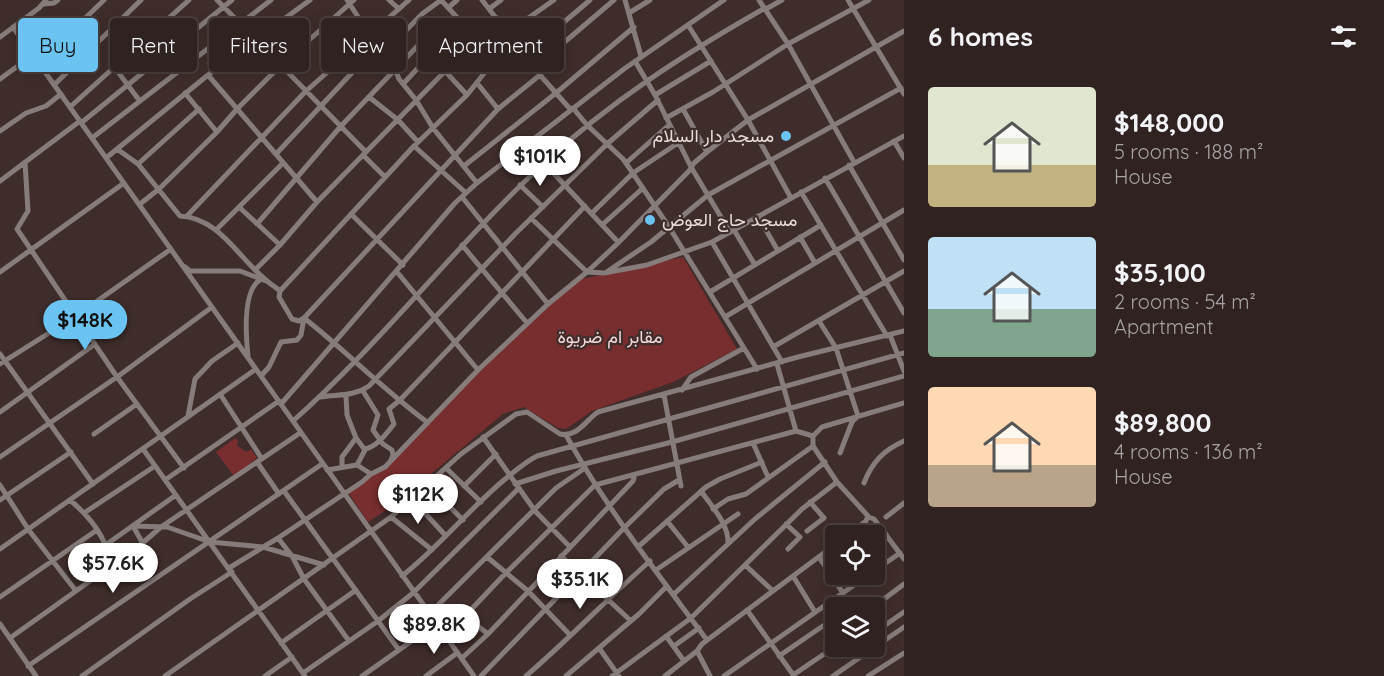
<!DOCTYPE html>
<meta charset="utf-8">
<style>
:root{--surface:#2f2220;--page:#372a29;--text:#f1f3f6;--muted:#a7a4a5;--line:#4a3f3e;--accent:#6ac3f1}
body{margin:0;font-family:Quicksand,Vazirmatn,sans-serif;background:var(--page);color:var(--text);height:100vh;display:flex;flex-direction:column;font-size:22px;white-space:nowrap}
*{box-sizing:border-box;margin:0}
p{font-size:20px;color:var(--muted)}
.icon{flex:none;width:33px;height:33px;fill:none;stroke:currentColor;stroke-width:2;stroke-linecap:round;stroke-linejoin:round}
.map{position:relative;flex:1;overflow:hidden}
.drawer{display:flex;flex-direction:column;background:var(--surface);width:480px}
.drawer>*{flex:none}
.banner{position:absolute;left:18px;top:18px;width:570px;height:54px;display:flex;gap:12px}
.buttons{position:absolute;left:825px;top:525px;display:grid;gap:12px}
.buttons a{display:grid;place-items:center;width:60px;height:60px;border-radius:6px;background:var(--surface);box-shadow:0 3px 15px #0003,0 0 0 2px var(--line);font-size:30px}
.price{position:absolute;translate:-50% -51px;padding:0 14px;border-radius:21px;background:#fff;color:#222;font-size:20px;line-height:39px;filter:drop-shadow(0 2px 3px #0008)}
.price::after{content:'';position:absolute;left:50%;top:36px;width:18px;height:14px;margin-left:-9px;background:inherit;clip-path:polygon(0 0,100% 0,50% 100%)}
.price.current{background:var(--accent);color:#111}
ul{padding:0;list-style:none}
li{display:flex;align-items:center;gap:18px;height:150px;padding:0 24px}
li span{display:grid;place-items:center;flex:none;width:168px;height:120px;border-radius:6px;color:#555}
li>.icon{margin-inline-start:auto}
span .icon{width:72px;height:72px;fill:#fffc;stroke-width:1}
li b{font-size:26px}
h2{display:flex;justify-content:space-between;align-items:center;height:72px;padding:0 24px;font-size:26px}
.pill{padding:0 21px;border-radius:6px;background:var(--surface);box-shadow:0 3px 15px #0003,0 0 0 2px var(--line);font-size:21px;line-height:54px}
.pill.current{background:var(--accent);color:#111}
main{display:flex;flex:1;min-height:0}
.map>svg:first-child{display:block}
</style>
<main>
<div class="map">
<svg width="904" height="676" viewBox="0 0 904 676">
<rect width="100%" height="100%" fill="#3f2d2b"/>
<path fill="#782e2e" d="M683,257L737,349L673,382L592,411L566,429L558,428L524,407L503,414L392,506L368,522L348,492L387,466L467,382L577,280Z
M235,438L238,441L237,445L246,452L251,449L257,458L234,476L216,452Z"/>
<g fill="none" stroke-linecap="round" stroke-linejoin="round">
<path stroke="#867c7b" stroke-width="5" d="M217,0L366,152
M347,0L377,46L395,69L399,79L416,100L433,128L477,183
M389,0L399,9
M482,0L489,9L501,0
M625,0L641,56
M759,0L788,44L854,162
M848,0L904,94
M44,4L54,3L58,0
M449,7L457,0
M489,9L540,75L571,110
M766,9L782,0
M629,13L650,0
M688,25L748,120L791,198
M13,27L474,676
M160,28L189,63
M507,33L554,0
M0,37L39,8L46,0
M383,54L422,14L441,0L477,39
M525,55L590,0
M635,61L655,95L691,167L730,232
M39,63L104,0
M115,68L139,100
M534,68L614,0
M445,71L467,95
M208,75L317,202
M0,79L33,55
M477,83L498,109
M403,84L445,39L460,19
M54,85L141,0
M185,93L217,132
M655,95L711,61
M369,97L398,120L418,142
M70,107L189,0
M573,108L587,125L623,159L630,169L669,227L757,369
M683,109L707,152
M666,118L713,92L788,44L869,0
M81,123L232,0
M0,131L26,113L46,106L61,94
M92,138L271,0
M894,141L904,158
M414,146L466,193
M117,149L138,164L180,216C223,218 242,266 275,287L280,291L279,297L292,319L299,321L304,318C346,351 384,390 427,422
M276,154L377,46
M363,155L385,177
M106,158L208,75L310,0
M25,162L28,211L17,229L117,377L184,468
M544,163L618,242
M626,163L669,125
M138,164L199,109
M849,165L904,260
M464,166L556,93L634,27
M825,178L904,313
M0,181L80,121
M520,185L543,207
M801,192L887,336
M462,197L548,304
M140,204L159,189L217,132L237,109L280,66L354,0
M239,207L280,245
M592,213L633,173L678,143
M351,214L403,265
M187,216L305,92L409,0
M758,216L778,251
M531,218L587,272L604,273L647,265L712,242L904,136
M257,224L341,126L428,35
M602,225L643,188
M216,230L283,163
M734,230L755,265
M800,237L815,263
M712,242L782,362
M462,245L527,323
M185,267L190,271H240L261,279
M256,269L280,245L317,202L497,18
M608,271L651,242L708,195L901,88
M0,272L124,183
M397,272L478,370
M280,291L414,146L467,95L489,67L515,42
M710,292L821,225
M725,317L904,210
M819,321L836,348L858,416L852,422L840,453
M890,335L904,371
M773,347L904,271
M0,354L93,484
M248,356C246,337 242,290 261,279L266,281
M0,364L76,316L171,249
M777,364L796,431
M261,376L269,367L281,342L297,340L301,335L304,318L498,109L540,75
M682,390L691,377L744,348
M363,391L378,415L373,430L383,444L392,450L393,455L391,460
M220,394L262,459
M664,395L681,486
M320,397C338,394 353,397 369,386L516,233L607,144L658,100
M281,404L455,203L477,183L624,69L724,0
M0,412L95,344
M188,416L195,379L212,361L238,343
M293,421C382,342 455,246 543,164C609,102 686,53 765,8
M94,434L137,404
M566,435C606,508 658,574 707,640
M483,437L535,511L570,547
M753,443L768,477
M143,449L305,676
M365,449C378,446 386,434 394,424L389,409L400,400L585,206
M0,457L117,377L212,307
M257,462L279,494
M357,465L371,474
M342,467V457L356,438
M446,468L481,502
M327,470L357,465L365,450L356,438L347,415L346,396
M165,480L279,401
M864,483C872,462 884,450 904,441
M427,484L463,520
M515,484L556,471L672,442L904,376
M0,485L28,529L76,591
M464,486L496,454
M284,491L399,650
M701,491C712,507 729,524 728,544
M411,498L446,536
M0,500L71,452
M70,500C92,519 105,536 112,565
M713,509L728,499L746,494L813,446
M84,513L155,466
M391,517L432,550
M868,517L874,519L904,559
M886,517L904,503
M667,521L688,547
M786,524L800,537L788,549
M133,526L167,527L210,542L263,547L324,565
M133,526L142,542
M807,531L824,518L810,502
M847,536L866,521L868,516L837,482L813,446V436L822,427L904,403
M278,538L292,556L304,579L349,641
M874,541L886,534
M107,544L176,495
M639,546L706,487L720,479L762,462
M0,549L256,369
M561,556L631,621
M487,557L528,591L570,635
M819,557L843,593
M745,565L773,591
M229,568L278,538L362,482L371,474L385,467L478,370L548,304L587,272L617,244L689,171L694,163L707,152L748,120L904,31
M656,570L738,514
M874,571L900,553
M402,576C439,547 468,510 504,480C515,471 525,462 537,456L904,353
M793,576L815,612
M674,594L755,519L825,462
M0,597L97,530
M835,599L841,608
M872,608L904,584
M747,610L794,676
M429,614L556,488L585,468
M465,616L488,634
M0,624L36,676
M874,633L904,612
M444,634L465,616L502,577L595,485L796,431L813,436
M666,636L684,661
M10,638L139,546L161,527L300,433
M281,643L356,590
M674,646L699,628
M599,648L619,676
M779,656L836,617
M462,658L488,634L633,481L635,474
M28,666L322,464
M303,673L378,621L413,593L518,489
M793,675L836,646
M82,676L190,599L232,572
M165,676L391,517L461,454L516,414L527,412L560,434C577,438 586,420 598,412L798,357L904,331
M265,676L292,657
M362,676L436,624
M426,676L457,653
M481,676L624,528L664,489L679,480
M526,676C569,639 607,599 650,561
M566,676L639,614L667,586
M612,676L691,618L802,509L837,482
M665,676L697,651
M710,676L697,651L702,644L836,544
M724,676L870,574
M833,676L904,627
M868,676L904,653"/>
</g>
<g fill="#6ac3f1" stroke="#3f2d2b" stroke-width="2">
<circle cx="786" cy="136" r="6"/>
<circle cx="650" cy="220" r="6"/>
</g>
<g text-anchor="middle" stroke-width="4.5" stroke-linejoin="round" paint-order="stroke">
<g font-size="18" fill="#e8dcdb" stroke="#3f2d2b" text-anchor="end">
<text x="774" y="142">مسجد دار السلام</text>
<text x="662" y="226" text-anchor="start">مسجد حاج العوض</text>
</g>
<g font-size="18" fill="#f1d7d5" stroke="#3f2d2b">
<text x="610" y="343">مقابر ام ضريوة</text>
</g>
</g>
</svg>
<div class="buttons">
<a><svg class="icon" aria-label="locate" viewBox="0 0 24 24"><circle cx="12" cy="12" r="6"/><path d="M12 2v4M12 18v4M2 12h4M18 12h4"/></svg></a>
<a><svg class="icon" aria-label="layers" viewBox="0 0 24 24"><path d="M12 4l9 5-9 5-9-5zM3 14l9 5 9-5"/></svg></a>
</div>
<b class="price" style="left:540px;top:187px">$101K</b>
<b class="price current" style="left:85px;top:351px">$148K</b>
<b class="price" style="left:418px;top:525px">$112K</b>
<b class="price" style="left:113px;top:594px">$57.6K</b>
<b class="price" style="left:580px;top:610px">$35.1K</b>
<b class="price" style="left:434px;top:655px">$89.8K</b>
<div class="banner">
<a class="pill current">Buy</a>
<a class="pill">Rent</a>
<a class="pill">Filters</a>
<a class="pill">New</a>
<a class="pill">Apartment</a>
</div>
</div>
<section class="drawer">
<h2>6 homes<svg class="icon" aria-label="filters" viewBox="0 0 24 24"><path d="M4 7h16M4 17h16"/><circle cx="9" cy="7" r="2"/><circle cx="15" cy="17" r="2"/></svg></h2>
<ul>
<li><span style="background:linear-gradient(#dfe7d0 65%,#c2b280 0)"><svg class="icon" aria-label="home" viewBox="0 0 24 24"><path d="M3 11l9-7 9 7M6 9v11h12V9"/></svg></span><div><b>$148,000</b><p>5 rooms · 188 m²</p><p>House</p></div></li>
<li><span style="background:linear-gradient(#bfe0f5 60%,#7fa58c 0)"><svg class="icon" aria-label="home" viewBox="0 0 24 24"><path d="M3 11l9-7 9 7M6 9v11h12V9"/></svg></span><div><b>$35,100</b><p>2 rooms · 54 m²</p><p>Apartment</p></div></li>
<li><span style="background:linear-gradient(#ffd9b3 65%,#b9a48a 0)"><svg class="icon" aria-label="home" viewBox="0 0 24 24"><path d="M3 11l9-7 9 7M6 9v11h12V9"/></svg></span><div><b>$89,800</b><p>4 rooms · 136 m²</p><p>House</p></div></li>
</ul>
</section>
</main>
